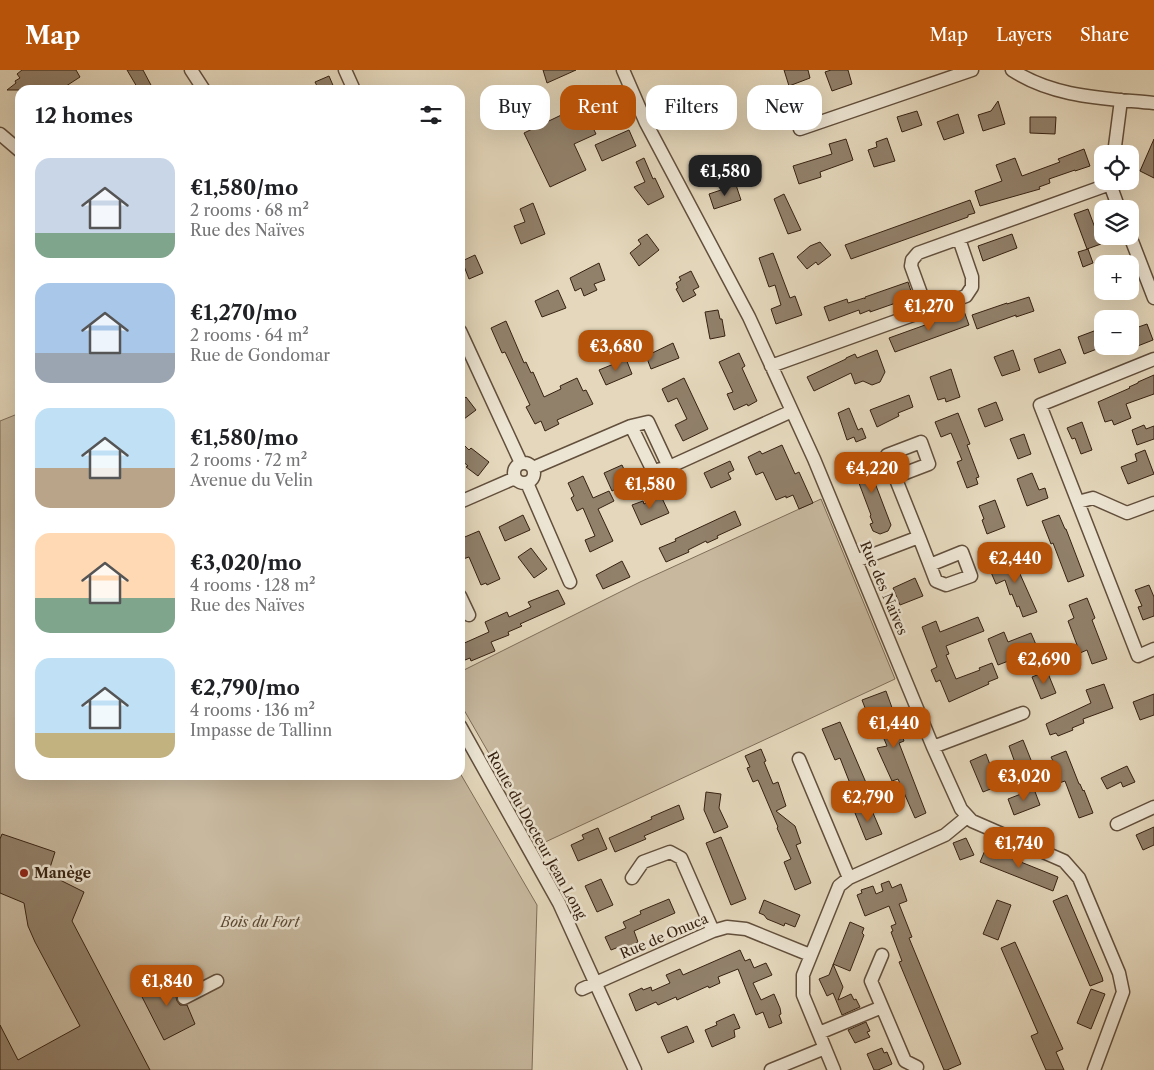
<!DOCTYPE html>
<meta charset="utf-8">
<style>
:root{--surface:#fff;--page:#f6f6f6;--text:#202124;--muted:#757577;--accent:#b45309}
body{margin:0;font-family:"Libre Caslon Text",serif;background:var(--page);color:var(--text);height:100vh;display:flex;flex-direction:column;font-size:19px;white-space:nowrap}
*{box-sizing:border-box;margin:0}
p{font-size:16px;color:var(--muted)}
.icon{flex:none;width:28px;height:28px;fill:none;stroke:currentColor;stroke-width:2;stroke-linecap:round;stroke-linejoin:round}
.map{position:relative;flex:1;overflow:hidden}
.sheet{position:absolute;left:15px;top:15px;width:450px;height:695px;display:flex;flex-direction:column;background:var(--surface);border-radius:15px;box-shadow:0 5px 20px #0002}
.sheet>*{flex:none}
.guide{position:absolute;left:480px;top:15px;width:475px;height:45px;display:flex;gap:10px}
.tools{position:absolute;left:1094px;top:75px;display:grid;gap:10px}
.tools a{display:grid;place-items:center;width:45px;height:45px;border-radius:10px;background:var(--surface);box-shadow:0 5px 20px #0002;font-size:25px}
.price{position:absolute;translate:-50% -42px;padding:0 11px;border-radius:10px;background:var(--accent);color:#fff;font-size:16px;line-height:32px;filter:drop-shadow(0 1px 2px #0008)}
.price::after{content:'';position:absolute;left:50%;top:30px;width:15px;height:11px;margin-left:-8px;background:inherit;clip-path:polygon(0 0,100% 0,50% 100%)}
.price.active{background:#222;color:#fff}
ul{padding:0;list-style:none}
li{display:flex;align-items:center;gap:15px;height:125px;padding:0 20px}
li span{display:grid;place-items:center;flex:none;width:140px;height:100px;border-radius:15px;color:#555}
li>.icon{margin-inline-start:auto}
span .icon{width:60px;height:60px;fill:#fffc;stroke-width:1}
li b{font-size:21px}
h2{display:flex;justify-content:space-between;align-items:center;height:60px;padding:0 20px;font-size:21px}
.pill{padding:0 18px;border-radius:15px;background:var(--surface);box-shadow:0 5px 20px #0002;font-size:18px;line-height:45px}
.pill.active{background:var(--accent);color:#fff}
header{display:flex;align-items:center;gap:30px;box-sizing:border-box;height:70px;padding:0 25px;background:var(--accent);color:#fff}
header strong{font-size:24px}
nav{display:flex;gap:28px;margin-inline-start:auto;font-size:18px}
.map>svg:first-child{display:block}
</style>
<header>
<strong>Map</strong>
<nav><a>Map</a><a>Layers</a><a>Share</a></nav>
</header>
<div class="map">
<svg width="1154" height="1000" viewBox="0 0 1154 1000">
<rect width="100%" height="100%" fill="#e4d7bb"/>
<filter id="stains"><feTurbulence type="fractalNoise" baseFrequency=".004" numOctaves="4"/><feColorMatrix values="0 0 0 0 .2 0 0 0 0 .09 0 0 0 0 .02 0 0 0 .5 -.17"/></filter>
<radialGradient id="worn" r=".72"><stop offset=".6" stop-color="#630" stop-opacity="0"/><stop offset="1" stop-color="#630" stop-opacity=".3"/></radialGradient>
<path fill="#c7b89e" stroke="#7f6d58" d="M20,343V705H460V703L537,835L532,1000H0V351Z
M821,429L895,609L541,774L464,640L460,631V602L640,512Z"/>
<path fill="#91806a" stroke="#372212" d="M22,0H76L80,7L60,20H7L16,13L15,11L20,8L17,4Z
M127,0H143L152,17L147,20H142L139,16L137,17Z
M543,0H576L547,13Z
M784,0H808L810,8L789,16Z
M831,0H848L852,14L832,21L825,2Z
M329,6L335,20H319L315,12Z
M686,17L694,40L677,47L670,23Z
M998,31L1005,54L983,61L978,45L991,41Z
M582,35L596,64L574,74L586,100L550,117L524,63Z
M917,41L922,55L902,62L897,47Z
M958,44L964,63L944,70L937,52Z
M1030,47H1056L1055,64L1030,63Z
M629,60L636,76L602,91L595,75Z
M887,68L895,91L874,97L868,80L877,77L876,72Z
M846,69L853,90L820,102L821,107L799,114L793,96L832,84L829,74Z
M1154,69V108L1140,101Z
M1084,79L1090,96L1075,101V100L1049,109L1050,113L1039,117L1040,119L980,136L975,121L1002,111L996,95L1015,88L1022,106L1060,92L1058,89Z
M644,88L653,109L655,108L664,127L648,135L634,117L645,112L636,92Z
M736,115L741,130L714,139L709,124Z
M784,124L801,160L788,164L774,129Z
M970,130L975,143L968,145V147L851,189L845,175Z
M533,133L545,164L521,174L514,156L525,152L520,139Z
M1088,139L1101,174L1087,179L1074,144Z
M647,164L659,180L639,196L630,183L641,174L638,170Z
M1012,164L1017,178L983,191L978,176Z
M820,172L831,185L818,195L816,192L807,199L797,187L810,176Z
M1088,179L1093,193L1083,197L1078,182Z
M773,183L790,228L795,226L802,245L776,254L771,239L781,235L775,215L769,217L759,188Z
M475,185L483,203L469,209L462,191Z
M599,193L605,210L594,214L597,220L584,226L581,218L575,221L570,208Z
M691,201L699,217L693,220L696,225L683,232L676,219L678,218L676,213L681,210L679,207Z
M908,212L913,227L870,242V240L860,244L859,240L829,251L824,237L847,229L848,233L864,228L865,229V227Z
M558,220L566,238L542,247L535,231Z
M1029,227L1034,241L1016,247V245L977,259L972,245L1007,233V234Z
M718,240L720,249H722L725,266L710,269L705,242Z
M964,241L969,255L895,282L889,268Z
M506,251L524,293L526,292L531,303L533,302L544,327L561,319L560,316L577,308L583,321L586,320L593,334L557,350L559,354L545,361L541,351L535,354L526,337L530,335L505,282L502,283L491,258Z
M1147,254L1153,270L1130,279V260Z
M1102,258V277L1084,284L1078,267Z
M673,273L679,288L651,299L646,286Z
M1060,279L1066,293L1039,303L1034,289Z
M877,280L885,302L880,312L872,315L863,311L855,314L851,303L814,321L807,307L846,289V288L855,284L857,288Z
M1013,280L1020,300L1002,306L994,287Z
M739,283L745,296L742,298L757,331L748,336L747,334L734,340L727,324L733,322L719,292Z
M626,289L632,304L606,315L599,300Z
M951,299L960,327L946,332L945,328L938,330L930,307Z
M1154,305V324L1126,334L1131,348L1114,355L1112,350L1105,352L1098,332L1130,318L1129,317L1138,313V312Z
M684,308L708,359L683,371L675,355L687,349L677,328L668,332L662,319Z
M909,325L913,337L898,343L899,346L877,357L870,340Z
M466,327L476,340L460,352V332Z
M996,332L1003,350L985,357L978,339Z
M849,338L858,360L862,358L866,368L856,372L854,367L847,370L838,343Z
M958,343L970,374L967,375L979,407L976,408L978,414L967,418L957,392L962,390L951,363L941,367L935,352Z
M1082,352L1092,380L1081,384L1075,368L1072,369L1067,358Z
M1144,355L1146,359L1154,356V369L1137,375L1132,360Z
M1024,364L1031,384L1018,389L1010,369Z
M782,375L795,404L799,402L813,433L799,439L793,425L786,428V426L776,430L763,402L756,405L748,387L760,381L762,384Z
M465,376L469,380L471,378L489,392L478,406L466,397L468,396L460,389V382Z
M1145,380L1154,404L1128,414L1121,397L1137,391L1135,384Z
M870,385L875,400L872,402L876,412L875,413L891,455L888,461L880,464L873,461L870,454L873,453L870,446L871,445L851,392Z
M730,391L734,400L728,403L731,409L711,418L704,403Z
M622,395L630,412L612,421L604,403Z
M1032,403L1039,420L1045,418L1048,428L1027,436L1017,409Z
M583,406L593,428L609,421L614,431L598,439L613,471L590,482L585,470L595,466L583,438L577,441L571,428L574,426L568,413Z
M661,426L669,443L641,455L632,435L643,431L644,434Z
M995,430L1005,457L987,464L982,450L984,449L979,436Z
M735,441L741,455L717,466L718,468L707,473L706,471L688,480L689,482L666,492L659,478L676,471L675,469Z
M523,445L530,460L505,471L499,457Z
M1059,445L1065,459H1066L1084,506L1068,512L1053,473L1051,474L1042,451Z
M479,461L500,509L487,515L486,513L481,515L469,487L460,490V469Z
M531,478L547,499L534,508L518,487Z
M1019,486L1025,502L1020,504L1037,542L1023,547L1019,536L1017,537L1012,524L1010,525L1005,510L996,514L990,500L998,497L997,495Z
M622,491L630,507L603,519L596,505Z
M915,508L923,526L900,535L893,518Z
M1149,515L1154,527V546L1143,550L1138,537L1142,536L1135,520Z
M558,520L565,534L520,554L522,556L508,562L509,565L491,572L495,581L471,591L470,588L460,592V575L489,562L485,552L507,542L509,547L531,537L528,532Z
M1087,528L1095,548L1092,550L1107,589L1092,594L1087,580L1080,583L1068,551L1074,548L1069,535Z
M978,547L984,561L946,576L949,584L946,585L956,609L980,600L979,598L992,593L998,608L988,612L989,614L949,632L940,610L936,612L931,600L937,597L922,557L936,551L940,562Z
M1004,562L1008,572L1031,563L1037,577L1023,582L1024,585L998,595L988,569Z
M1047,601L1056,623L1041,629L1032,607Z
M1104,614L1113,638L1083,649L1084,653L1072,658L1073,660L1058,666L1056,663L1050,665L1046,654L1091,633L1086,620Z
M886,621L904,671L899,673L926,743L915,748L898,709L892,711L877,678L887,676L874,645L869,648L862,630Z
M1154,624V645L1140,650L1133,632Z
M840,652L870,722L869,723L871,728L861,732L854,715L851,716L840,688L835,690L822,659Z
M1023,670L1033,695L1018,701L1009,676Z
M761,679L766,691L764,692L773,714L778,712L786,736L776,741L795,756L801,773L796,775L811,813L795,820L784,792L791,789L777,758L778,757L758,710L753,712L747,698L750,697L745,686Z
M1066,681L1079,714H1080L1083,721L1084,720L1093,743L1079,748L1065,711L1059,713L1052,694L1054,693L1051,687Z
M986,684L998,716L983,722L970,691Z
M1127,696L1135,712L1123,717L1121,712L1107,719L1101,708Z
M1034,719L1040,735L1014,745L1008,729Z
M706,722L721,724L719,738L728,757L714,763L704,740Z
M679,735L684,749L644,766L646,769L615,782L609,768L652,749L651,747Z
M870,736L882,764L866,770L855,743Z
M1154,757V775L1143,780L1136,765Z
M598,758L607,779L578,791L571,775L584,769L582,765Z
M2,764L55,782L48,804L84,822L72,851L150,1000H0V955L18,990L80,956L35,872L28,856L24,833L0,823V769Z
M721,767L746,829L731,835L706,773Z
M966,768L974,785L960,790L953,773Z
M986,778L1058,807L1053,821L980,792Z
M601,809L613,835L597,842L585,816Z
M889,811L892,818L901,814L907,831L899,834L912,867L909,868L961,994L947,1000H944L899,892L902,891L891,862L893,861L891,856L896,854L889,836L865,846L857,825L862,823L861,820L873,816L876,824L883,821L881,814Z
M1067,825L1102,907L1103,911L1090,916L1053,831Z
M669,829L675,843L634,861L638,872L625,878L624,875L611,880L605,867L626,858L623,852L641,844L640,841Z
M764,830L800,845L795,857L785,853L784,856L777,853L767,849L764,845L759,843Z
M997,830L1011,835L998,870L983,864Z
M850,852L864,858L862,863L864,865L850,901L833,894L843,917L838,930L851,924L854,930L856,929L860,937L842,945L833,923L827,926L819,909L829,905Z
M1015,872L1063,979L1056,982L1064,1000H1046L1031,966L1038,963L1001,878Z
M740,880L745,891L750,889L754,898L766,893L772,905L753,913L761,930L774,924L780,938L781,944L779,945L782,953L769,958L763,942L756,945L738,899L718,907L720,913L709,918L708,916L677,930L676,927L658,935L656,932L636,941L629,924L642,918L643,920L651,917L652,921L670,913L666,905L680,899L683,905Z
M169,903L180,921L176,927L177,931L180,935H187L195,954L164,970L139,921Z
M1091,919L1105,924L1091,959L1077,953Z
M734,944L740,958L734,960L735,967L712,977L705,960L717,955L716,952Z
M866,952L870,961L867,962L870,967L855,973L848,960Z
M687,956L694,972L668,983L661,967Z
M882,978L884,983L887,982L892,994L878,1000H874L867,984Z"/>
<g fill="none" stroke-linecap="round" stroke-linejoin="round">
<defs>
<path id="street" d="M191,0L204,20
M345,0L354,20
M623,0L646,53L749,247L814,389L933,677L961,739L972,751L1064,791L1079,808L1119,903L1123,922L1094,1000
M1012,0C1055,28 1105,28 1154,33
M800,59L972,0
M0,64L20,81
M1114,84L1121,30
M1110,111V114L1119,139
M1130,166L1154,228
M927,240L911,196L912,190L918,183L1110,114
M460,261L521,393
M1154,289L1040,335L1138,586L1154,579
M771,296L966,226L972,217V207L959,169
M631,356L653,401L669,397L792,341
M514 403a10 10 0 1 1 20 0a10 10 0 1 1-20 0Z
M533,398L631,356L648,352L669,397
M527,413L570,512
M460,432L515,408
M1078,432L1093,428L1127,443L1154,433
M919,467L936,511L946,515L971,506L962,482L930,495
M856,491L919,467L895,407L929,394L921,372L887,385L895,407
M460,526L469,545
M460,656L559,833L635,1000
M933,677L1023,643
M799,689L849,808
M1117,754L1154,737
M632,808L643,792L670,782L681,788L713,861
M882,885L871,911L905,991L917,997
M582,919L713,861L727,857L746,859L810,885
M184,928L217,911
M819,963L882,937
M771,1000L825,978
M834,1000L803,925V905L839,816L849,808L945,765L967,747"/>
</defs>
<use href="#street" stroke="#624f3c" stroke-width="15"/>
<use href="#street" stroke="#ede5d3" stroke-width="12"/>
</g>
<circle fill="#8f2418" stroke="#ede5d3" stroke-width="2" cx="24" cy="803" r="5"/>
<g text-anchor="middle" stroke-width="5" stroke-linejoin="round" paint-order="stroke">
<g font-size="14" fill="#372212" stroke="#ede5d3">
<text transform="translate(884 518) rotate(67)" y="5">Rue des Naïves</text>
<text transform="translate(537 765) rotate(61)" y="5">Route du Docteur Jean Long</text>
<text transform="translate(664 866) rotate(-23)" y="5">Rue de Onuca</text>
</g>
<g font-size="14" font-weight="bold" fill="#372212" stroke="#ede5d3" text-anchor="start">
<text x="34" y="808">Manège</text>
</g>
<g font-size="14" font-style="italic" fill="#5b4835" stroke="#ede5d3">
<text x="260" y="857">Bois du Fort</text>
</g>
</g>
<rect width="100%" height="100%" filter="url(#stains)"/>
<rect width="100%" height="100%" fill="url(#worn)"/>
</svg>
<div class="tools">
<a><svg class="icon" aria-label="locate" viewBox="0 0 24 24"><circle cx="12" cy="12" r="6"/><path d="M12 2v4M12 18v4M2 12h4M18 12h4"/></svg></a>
<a><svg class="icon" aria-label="layers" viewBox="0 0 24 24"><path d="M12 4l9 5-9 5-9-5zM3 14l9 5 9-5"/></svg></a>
<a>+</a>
<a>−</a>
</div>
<b class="price active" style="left:725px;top:127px">€1,580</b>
<b class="price" style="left:929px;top:262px">€1,270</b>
<b class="price" style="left:616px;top:302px">€3,680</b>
<b class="price" style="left:872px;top:424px">€4,220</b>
<b class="price" style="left:650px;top:440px">€1,580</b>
<b class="price" style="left:1015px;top:514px">€2,440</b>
<b class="price" style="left:1044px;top:615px">€2,690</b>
<b class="price" style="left:894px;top:679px">€1,440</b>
<b class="price" style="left:1024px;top:732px">€3,020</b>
<b class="price" style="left:868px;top:753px">€2,790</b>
<b class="price" style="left:1019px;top:799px">€1,740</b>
<b class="price" style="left:167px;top:937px">€1,840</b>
<div class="guide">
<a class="pill">Buy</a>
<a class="pill active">Rent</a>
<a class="pill">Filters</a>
<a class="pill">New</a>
</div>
<section class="sheet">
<h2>12 homes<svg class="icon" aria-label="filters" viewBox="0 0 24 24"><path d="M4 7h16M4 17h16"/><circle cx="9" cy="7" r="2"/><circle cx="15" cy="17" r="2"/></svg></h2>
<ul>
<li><span style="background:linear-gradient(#c9d6e8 75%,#7fa58c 0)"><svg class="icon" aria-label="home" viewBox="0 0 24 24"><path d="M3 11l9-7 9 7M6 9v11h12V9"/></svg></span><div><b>€1,580/mo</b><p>2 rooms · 68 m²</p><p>Rue des Naïves</p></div></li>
<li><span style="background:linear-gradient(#a9c7e8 70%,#9aa5b1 0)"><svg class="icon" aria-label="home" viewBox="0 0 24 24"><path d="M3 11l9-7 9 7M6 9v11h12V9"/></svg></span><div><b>€1,270/mo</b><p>2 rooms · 64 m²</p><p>Rue de Gondomar</p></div></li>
<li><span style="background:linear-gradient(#bfe0f5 60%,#b9a48a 0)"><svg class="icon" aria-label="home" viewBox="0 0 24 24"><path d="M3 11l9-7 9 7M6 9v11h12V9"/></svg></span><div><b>€1,580/mo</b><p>2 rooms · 72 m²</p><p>Avenue du Velin</p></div></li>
<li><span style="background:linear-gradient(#ffd9b3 65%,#7fa58c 0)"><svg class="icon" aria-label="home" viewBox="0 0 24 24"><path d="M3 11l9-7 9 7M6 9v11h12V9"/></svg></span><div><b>€3,020/mo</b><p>4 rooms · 128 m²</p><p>Rue des Naïves</p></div></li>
<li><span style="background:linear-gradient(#bfe0f5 75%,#c2b280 0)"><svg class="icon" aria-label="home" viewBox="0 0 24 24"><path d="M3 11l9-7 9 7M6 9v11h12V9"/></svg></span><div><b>€2,790/mo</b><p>4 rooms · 136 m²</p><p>Impasse de Tallinn</p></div></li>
</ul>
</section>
</div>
